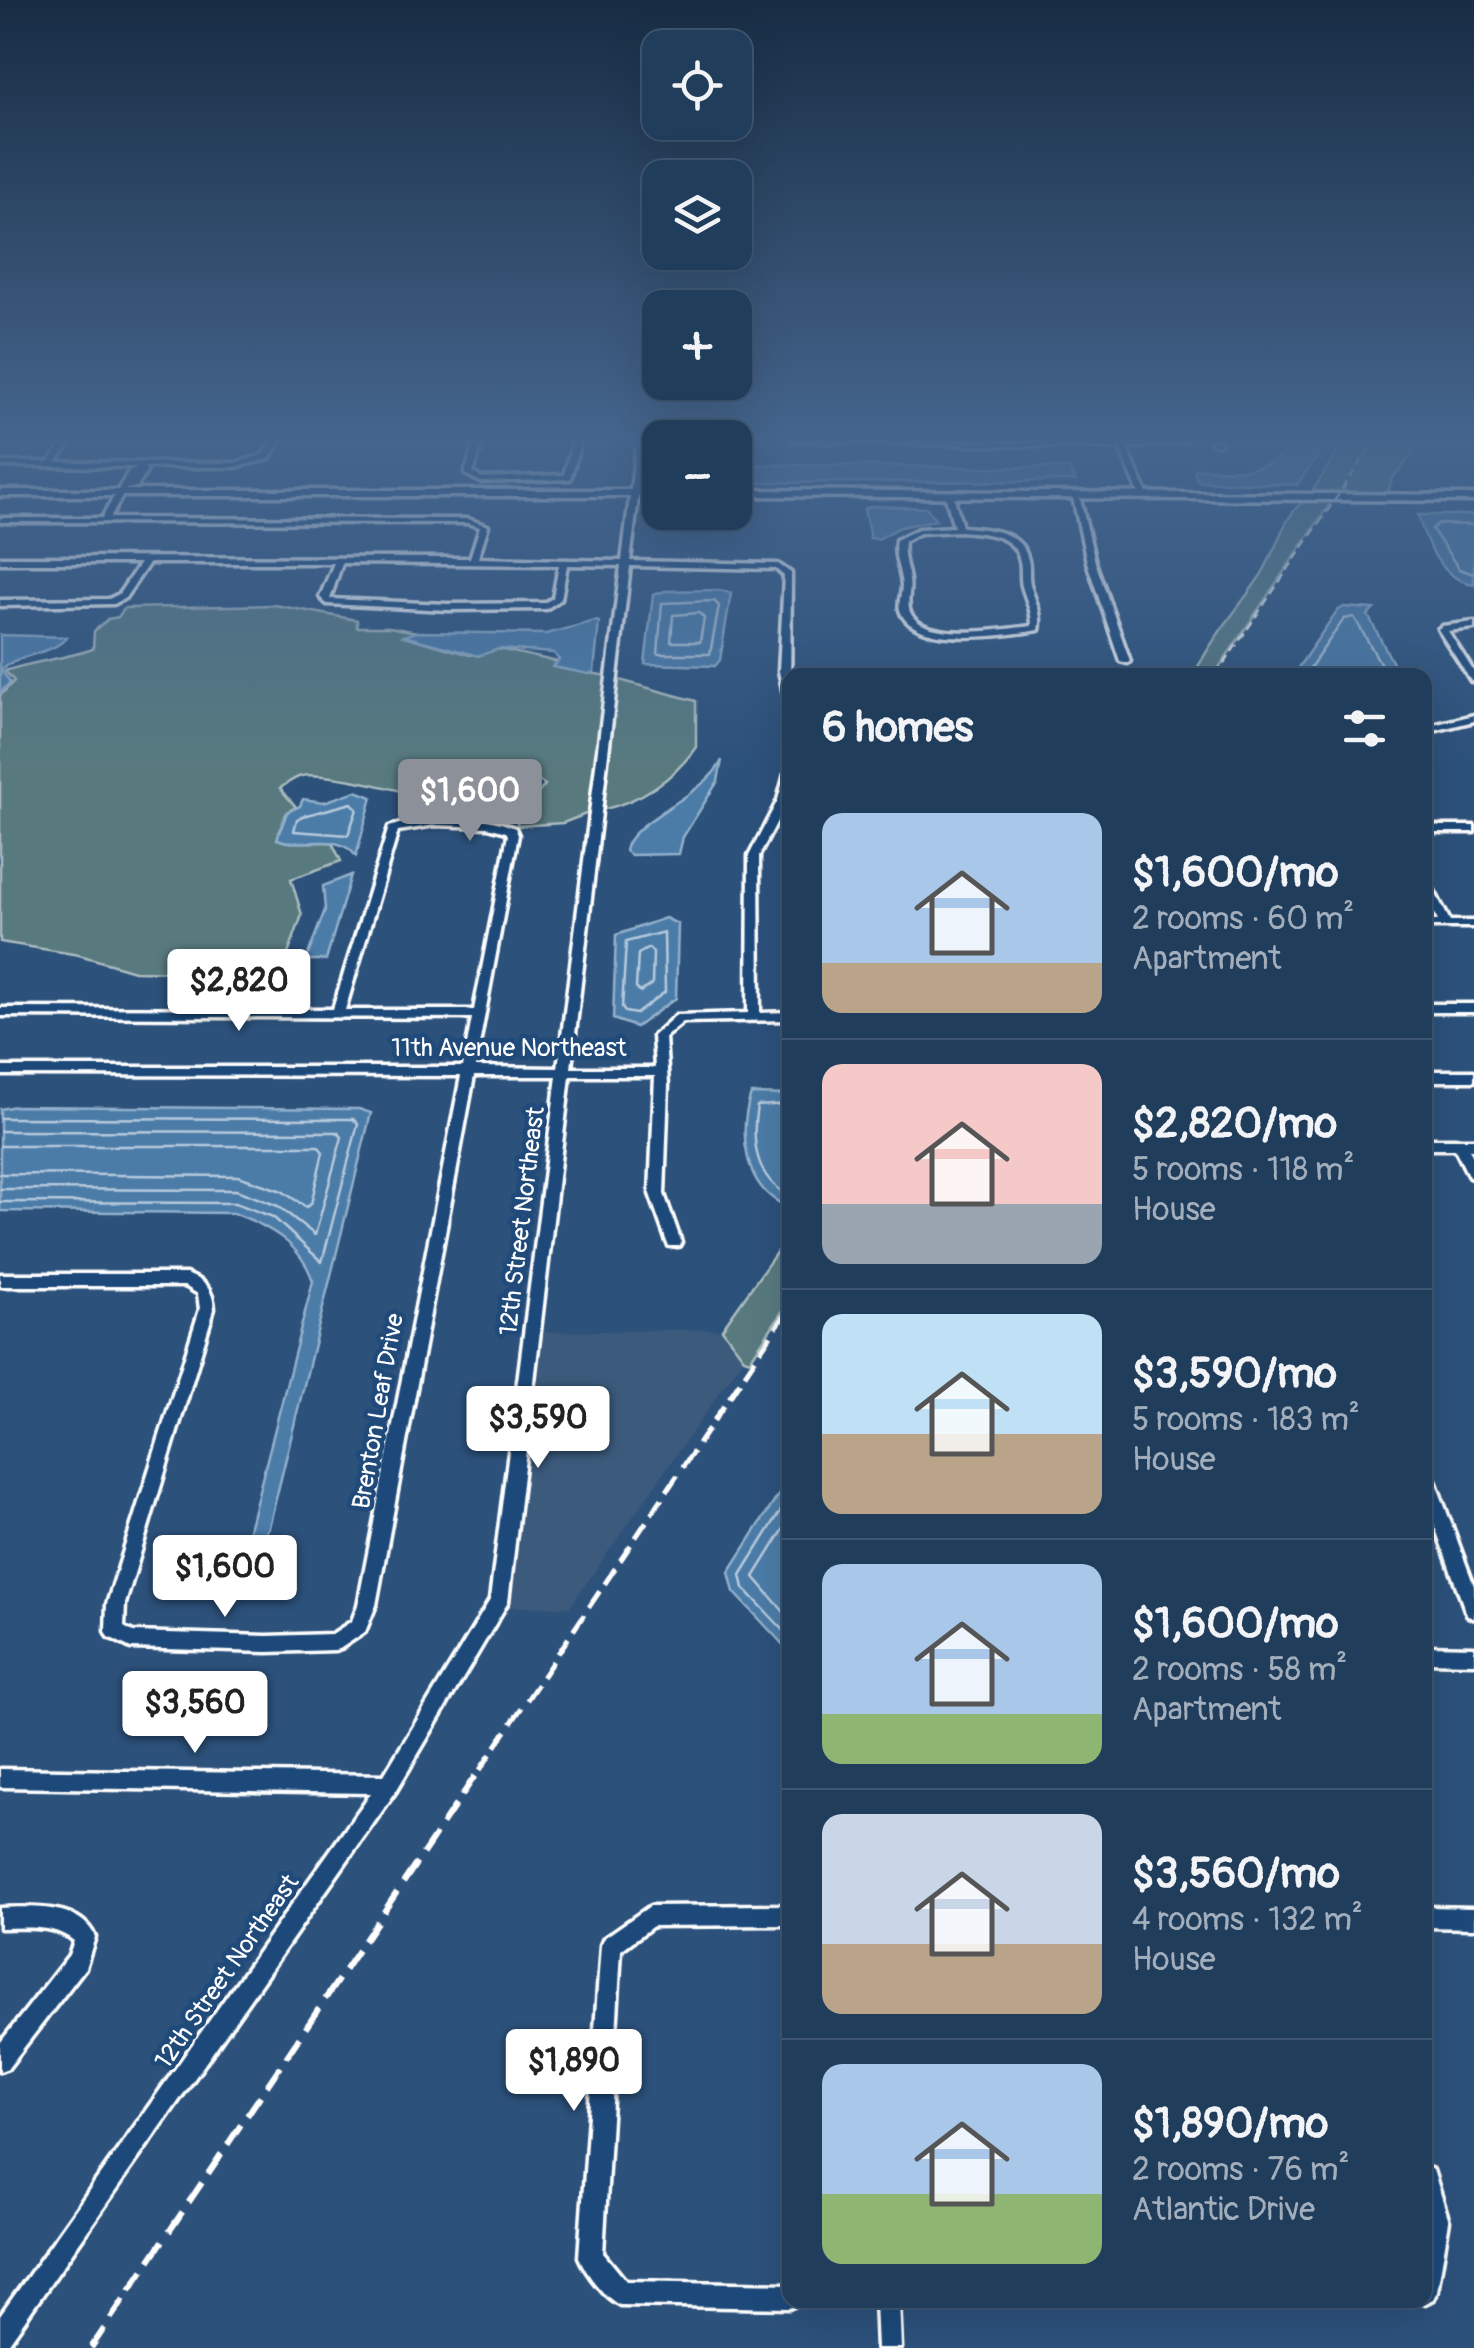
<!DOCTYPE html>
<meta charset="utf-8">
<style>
:root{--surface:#213d5c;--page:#2d4865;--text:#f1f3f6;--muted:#a2aebb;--line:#3e5672;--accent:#8c9099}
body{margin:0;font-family:Pangolin,sans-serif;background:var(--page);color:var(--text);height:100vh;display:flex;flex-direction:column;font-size:38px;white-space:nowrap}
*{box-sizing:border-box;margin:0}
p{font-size:32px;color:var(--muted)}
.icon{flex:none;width:55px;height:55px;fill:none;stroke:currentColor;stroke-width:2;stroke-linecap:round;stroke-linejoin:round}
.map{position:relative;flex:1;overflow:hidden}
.panel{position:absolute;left:782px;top:668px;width:650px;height:1640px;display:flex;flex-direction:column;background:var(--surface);border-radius:20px;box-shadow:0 10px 40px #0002,0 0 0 2px var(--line)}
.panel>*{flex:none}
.tools{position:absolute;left:642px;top:30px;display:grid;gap:20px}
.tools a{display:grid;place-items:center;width:110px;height:110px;border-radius:20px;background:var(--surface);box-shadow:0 10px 40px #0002,0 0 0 2px var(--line);font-size:50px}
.price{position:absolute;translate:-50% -85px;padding:0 22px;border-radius:10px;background:#fff;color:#222;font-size:32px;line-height:65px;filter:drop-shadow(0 2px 5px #0008)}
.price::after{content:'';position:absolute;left:50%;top:60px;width:30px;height:22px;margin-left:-15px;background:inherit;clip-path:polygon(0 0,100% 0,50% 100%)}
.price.on{background:var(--accent);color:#fff}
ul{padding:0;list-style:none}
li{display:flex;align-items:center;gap:30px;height:250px;padding:0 40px}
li+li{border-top:2px solid var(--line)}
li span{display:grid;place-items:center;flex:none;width:280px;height:200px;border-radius:20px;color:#555}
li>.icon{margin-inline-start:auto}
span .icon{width:120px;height:120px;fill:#fffc;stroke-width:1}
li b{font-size:42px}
h2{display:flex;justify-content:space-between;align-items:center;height:120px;padding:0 40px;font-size:42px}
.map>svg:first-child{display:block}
</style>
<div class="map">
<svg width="1474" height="2348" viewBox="0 0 1474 2348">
<rect width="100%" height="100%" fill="#2c517b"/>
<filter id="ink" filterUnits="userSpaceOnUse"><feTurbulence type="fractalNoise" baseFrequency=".01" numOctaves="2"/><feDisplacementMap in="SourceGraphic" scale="20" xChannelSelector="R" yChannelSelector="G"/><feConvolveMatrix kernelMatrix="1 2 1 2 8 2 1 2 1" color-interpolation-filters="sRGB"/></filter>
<g filter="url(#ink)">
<path fill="#3b5a7c" d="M722,1329L744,1358L570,1607H505L540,1332Z"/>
<path fill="#597a7f" stroke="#acbcbf" stroke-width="2.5" d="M1344,441H1416L1411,456L1392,479L1387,496L1310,495Z
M1306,499H1333L1214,675H1194C1210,640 1238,609 1259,578C1277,553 1281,517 1306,499Z
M275,605L357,620V627H389L417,632L404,636L470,655L499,649L558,662L554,667L608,676L591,812L563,823L518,826L514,814L529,804L545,785L539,781L467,794L441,807C427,793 321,771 302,776C295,777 287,784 280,788L296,807L287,812L279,832L309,842H332L341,861L291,879L302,915L281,974L134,971L79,955L0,942V696L14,681L5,671C34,661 64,659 93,649L94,631L108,619L118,617L125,608Z
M616,679L696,701V747C674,779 639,802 601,810Z
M790,1233V1300L750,1360L744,1358L722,1329Z"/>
<path fill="#4b7ba8" stroke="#93b0cb" stroke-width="2.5" d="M1296,441H1328L1297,485L1197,481L1194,471L1197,469C1240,468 1266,478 1296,441Z
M735,464L1056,468L1069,469L1076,481L735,483Z
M872,506L927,508L936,520L900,527L878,539L870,538L864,509Z
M1418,515H1474V584C1441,580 1426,544 1418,515Z
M719,590L731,593L720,660L715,666L645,664L653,595L665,591Z
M1344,607L1374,609L1368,615L1399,675H1293L1337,611Z
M595,621L599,622L594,672L589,674L553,667L559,660L554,653L499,649L478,656L404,636L416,632L546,634Z
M0,635L67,637C51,656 19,652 1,670L10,682L0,693Z
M722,760L718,781L683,837L679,854L631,855L625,851C628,821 707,795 722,760Z
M356,791L372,797L356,856C336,830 303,850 277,839L287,812L300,806L303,799L324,802Z
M351,875L326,960H306L325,910L323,886Z
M665,918L678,924L676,998L636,1027L613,1019L616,935Z
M751,1094L790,1095V1201L786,1206C744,1188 738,1133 751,1094Z
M15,1106L359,1109L371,1113L269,1527L261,1542L250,1544L247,1537L313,1281C300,1243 269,1226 233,1213L0,1211V1109Z
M790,1477V1652L734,1592L729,1572Z"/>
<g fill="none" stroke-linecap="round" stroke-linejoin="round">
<path stroke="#b7cadc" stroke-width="2.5" d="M1474,525L1437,524L1432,529L1459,569L1474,574
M714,601L719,606L710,654H658L662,603Z
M699,613L704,618L700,642H671L673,615Z
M1305,675L1344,619L1354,617L1387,675
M352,803L357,809L348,835L294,831L297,819L303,816Z
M664,932L665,992L636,1014L625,1012L622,1008L626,942Z
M649,948L653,953L652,984L640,992L636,988L638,954Z
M790,1104L757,1106C751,1141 755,1179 790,1196
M0,1118L353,1119L358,1124L322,1262L273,1217L235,1203L0,1202
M0,1131L337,1132L342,1137L315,1235L278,1206L236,1190L0,1189
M0,1146H318L323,1152L311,1204L306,1207L282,1191L238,1176L0,1174
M790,1496L741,1575L744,1588L790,1637
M790,1519L754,1577L790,1619"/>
<defs>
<path id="minor" d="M65,441H72L56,462L235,463L263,455L273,441H280L269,459L235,467H144L147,471L137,487L126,489L110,518L468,519L488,526L478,558L622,561L637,441H645L630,561L778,564L791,573L790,702L785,699L779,671L784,576L776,569L630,566L571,1068H655L653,1036L676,1015L748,1013L749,856L778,800L785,774L790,771L788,800L759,856L760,1013L790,1012V1020L683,1022L665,1037L668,1085L664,1194L681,1242L679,1246H669L667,1242L650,1194L655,1076H570L508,1602L396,1791L8,2344L0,2348V2316L371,1793L0,1787V1769L384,1775L490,1600L557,1076H474L376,1605L365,1632L341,1648L335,1650L267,1652L131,1648L109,1637L106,1631L107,1604L200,1309L198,1294L185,1286H0V1274H186C205,1281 213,1289 214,1309L125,1604L124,1627L133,1632L267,1636L332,1634L352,1621L358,1605L461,1076L0,1075V1067H463L472,1018L0,1016V1008L333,1009L389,827C428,815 477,813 515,828L518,835L475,1067L558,1068L621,566L567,565L561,599L546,609L448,610L327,604L320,597L334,563H149L125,598L114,604L0,606V600L109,599L119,594L140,563H0V557L470,558L480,527L467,523L0,522V518H102L129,471L137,467L0,466V462H49ZM342,563L559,565L553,598L544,603L448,604L330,599ZM435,825L488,827L506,832L508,835L474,1010H345L398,831Z
M475,441H483L473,473L482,478L564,475L573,441H581L570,479L481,482L465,474Z
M792,441L1123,444L1188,441L1127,448L1148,496L1144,498L1140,496L1120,448Z
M1211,441H1220L1221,443L1217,445Z
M949,492L953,494L962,527C988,529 1021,530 1028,560C1030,568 1028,576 1030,584C1034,601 1043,612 1039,630C1008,635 912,650 900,610C898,602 902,594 902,586C901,570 893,557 896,540L918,529L954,527L945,494ZM959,531C982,533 1014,533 1020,561C1022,570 1020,578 1022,586C1026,600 1032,610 1032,626C1005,629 923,643 910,612C906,602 911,591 909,580C907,566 902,556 904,541L920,533Z
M1072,493L1079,495L1095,562L1130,661L1128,663L1120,661L1087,562Z
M1474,622V628L1448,631L1474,672V682L1471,681L1438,629L1442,626Z
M1474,715V721L1425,733V727Z
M1425,826H1474V832H1425Z
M1425,882L1431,885L1450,921H1474V927H1425V921H1438L1425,896Z
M1425,1004H1474V1012H1425Z
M1425,1139H1474V1149H1469L1474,1159V1179L1469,1177L1455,1149H1425Z
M1425,1468L1431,1470L1433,1475L1474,1586V1618L1468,1616L1465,1610L1425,1498Z
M1425,1646L1474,1647V1663L1425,1662Z
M790,1905V1925L653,1926L621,1950L603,2253L626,2281L790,2284V2300H800L798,2304L790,2308L620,2305C604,2298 586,2273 579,2257L601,1945L604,1938L650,1906Z
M1425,1907L1474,1908V1928L1425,1927Z
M0,1908C30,1907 81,1903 95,1937L85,1968L8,2068L0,2071V2043L69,1955L74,1941C53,1924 26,1928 0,1928Z
M1425,2167L1433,2170L1449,2221L1437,2291L1433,2299L1425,2303L1418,2300H1425Z
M875,2300H899L901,2348H877Z"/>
<path id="tertiary" d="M0,490H660V496H0Z
M735,490L1474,495V501L735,496Z
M1425,1071H1474V1081H1425Z"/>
</defs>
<use href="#minor" stroke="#fff" stroke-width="7"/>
<use href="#tertiary" stroke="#fff" stroke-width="7"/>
<use href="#minor" fill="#1f4a7a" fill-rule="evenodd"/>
<use href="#tertiary" fill="#1f4a7a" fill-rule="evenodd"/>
<path stroke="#fff" stroke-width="2.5" stroke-dasharray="9 5" stroke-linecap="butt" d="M1216,675L1375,441"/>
<path stroke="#fff" stroke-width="4" stroke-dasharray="15 8" stroke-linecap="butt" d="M787,1313L790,1308"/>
<path stroke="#fff" stroke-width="5" stroke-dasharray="19 9" stroke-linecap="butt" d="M480,1770L788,1310"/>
<path stroke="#fff" stroke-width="6" stroke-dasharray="24 11" stroke-linecap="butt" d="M91,2348L481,1767"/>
</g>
</g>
<linearGradient id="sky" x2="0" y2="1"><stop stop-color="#182d44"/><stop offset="0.57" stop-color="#45658d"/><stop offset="1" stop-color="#45658d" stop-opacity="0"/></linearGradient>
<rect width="1474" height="770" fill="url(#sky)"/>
<g text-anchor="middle" stroke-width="9" stroke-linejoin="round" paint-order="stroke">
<g font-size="25" fill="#fff" stroke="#1f4a7a">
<text x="509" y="1056">11th Avenue Northeast</text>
<text transform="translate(521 1221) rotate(-83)" y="9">12th Street Northeast</text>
<text transform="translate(377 1411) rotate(-80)" y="9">Brenton Leaf Drive</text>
<text transform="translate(226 1971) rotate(-55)" y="9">12th Street Northeast</text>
</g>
</g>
</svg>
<div class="tools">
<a><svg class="icon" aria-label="locate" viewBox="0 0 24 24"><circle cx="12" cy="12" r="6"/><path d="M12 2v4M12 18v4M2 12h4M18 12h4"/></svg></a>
<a><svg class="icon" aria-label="layers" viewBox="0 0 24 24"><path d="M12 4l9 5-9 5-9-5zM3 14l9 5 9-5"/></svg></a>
<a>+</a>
<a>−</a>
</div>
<b class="price on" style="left:470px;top:844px">$1,600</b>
<b class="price" style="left:239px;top:1034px">$2,820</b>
<b class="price" style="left:538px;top:1471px">$3,590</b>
<b class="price" style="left:225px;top:1620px">$1,600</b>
<b class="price" style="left:195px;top:1756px">$3,560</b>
<b class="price" style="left:574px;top:2114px">$1,890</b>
<section class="panel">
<h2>6 homes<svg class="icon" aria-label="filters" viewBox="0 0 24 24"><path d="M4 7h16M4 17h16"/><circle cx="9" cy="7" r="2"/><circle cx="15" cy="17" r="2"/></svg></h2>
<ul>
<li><span style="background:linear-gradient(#a9c7e8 75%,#b9a48a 0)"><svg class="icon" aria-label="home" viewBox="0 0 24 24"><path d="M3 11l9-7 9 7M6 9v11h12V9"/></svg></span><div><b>$1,600/mo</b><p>2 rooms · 60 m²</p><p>Apartment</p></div></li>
<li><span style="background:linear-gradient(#f6c9c9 70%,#9aa5b1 0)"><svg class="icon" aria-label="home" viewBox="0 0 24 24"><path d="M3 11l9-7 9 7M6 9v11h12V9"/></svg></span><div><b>$2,820/mo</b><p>5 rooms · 118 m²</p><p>House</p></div></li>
<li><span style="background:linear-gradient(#bfe0f5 60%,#b9a48a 0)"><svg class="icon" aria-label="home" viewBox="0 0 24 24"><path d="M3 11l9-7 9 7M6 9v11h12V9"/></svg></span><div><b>$3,590/mo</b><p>5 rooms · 183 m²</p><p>House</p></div></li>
<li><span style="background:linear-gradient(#a9c7e8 75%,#8fb573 0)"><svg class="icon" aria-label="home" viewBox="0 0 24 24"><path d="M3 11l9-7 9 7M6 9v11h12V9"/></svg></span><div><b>$1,600/mo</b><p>2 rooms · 58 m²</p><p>Apartment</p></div></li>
<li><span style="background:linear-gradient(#c9d6e8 65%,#b9a48a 0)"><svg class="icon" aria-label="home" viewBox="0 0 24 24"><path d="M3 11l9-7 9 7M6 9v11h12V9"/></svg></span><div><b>$3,560/mo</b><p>4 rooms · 132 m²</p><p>House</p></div></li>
<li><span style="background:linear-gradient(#a9c7e8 65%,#8fb573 0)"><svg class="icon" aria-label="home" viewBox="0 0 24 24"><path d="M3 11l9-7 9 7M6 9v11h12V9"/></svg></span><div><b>$1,890/mo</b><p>2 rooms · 76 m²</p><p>Atlantic Drive</p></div></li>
</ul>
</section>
</div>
